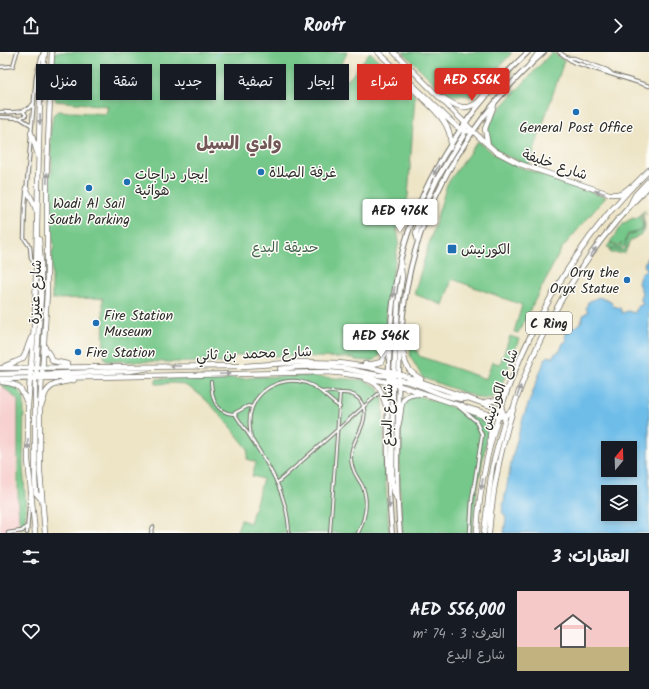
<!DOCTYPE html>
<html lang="ar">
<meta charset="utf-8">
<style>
:root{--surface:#171b24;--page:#20242c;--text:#f1f3f6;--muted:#9ea1a6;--line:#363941;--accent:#d93025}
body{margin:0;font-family:Kalam,"Playpen Sans Arabic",sans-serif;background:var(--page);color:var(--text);direction:rtl;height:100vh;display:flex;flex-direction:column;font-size:15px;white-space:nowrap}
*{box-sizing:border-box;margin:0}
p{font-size:13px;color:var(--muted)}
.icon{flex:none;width:22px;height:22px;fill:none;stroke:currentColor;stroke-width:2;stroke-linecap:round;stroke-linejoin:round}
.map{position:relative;height:481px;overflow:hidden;direction:ltr}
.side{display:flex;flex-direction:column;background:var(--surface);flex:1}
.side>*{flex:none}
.hud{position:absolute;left:12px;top:12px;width:400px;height:36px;direction:rtl;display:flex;gap:8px}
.needle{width:26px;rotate:19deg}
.fabs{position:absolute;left:601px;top:389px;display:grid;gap:8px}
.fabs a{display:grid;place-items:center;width:36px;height:36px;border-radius:0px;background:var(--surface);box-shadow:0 2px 6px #0003;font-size:20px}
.price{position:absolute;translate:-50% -34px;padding:0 9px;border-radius:4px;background:#fff;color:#222;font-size:13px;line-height:26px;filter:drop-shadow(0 1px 2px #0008)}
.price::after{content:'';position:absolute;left:50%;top:24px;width:12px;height:9px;margin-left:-6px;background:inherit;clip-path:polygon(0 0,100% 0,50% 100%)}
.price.on{background:var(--accent);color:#fff}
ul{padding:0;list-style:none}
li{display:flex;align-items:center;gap:12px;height:100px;padding:0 20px}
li+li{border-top:1px solid var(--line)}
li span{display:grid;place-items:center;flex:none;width:112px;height:80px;border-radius:0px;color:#555}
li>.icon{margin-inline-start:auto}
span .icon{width:48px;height:48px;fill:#fffc;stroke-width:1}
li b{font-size:17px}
h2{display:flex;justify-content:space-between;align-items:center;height:48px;padding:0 20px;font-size:17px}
.tag{padding:0 14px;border-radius:0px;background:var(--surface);box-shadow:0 2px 6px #0003;font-size:14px;line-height:36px}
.tag.on{background:var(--accent);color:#fff}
header{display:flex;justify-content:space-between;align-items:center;height:52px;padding:0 20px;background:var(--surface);font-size:18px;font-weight:600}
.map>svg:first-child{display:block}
</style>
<header><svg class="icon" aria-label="forward" viewBox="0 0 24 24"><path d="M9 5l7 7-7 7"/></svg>Roofr<svg class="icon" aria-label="share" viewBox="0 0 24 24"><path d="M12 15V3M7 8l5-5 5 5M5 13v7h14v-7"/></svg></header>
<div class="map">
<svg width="649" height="481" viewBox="0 0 649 481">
<rect width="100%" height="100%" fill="#fdfcf7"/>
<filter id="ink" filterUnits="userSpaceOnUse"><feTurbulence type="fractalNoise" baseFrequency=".025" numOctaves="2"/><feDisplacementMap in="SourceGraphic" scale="8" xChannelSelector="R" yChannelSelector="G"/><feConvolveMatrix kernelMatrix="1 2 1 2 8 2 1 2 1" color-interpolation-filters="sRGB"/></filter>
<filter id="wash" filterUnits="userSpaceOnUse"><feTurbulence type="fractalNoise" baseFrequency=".012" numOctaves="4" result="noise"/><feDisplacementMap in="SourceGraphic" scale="16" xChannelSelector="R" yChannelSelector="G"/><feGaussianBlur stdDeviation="0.9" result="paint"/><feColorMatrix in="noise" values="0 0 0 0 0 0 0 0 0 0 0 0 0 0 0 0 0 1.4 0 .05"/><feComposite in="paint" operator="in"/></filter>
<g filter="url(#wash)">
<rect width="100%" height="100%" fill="#eee5c7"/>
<path fill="#f7d0cf" d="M0,335H4L18,349L16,434L20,479L3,481H0Z"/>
<path fill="#76c88a" stroke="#507a5a" d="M55,0H347C343,13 336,14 333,25L340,30L349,27L370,0L415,44L408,145L397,178L399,189L387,251L385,298L375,308L369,309L355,308V306L236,303L230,311L106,309L104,304L103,246L52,247V199L54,196L49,158V121H52L50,82L53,63L58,59L106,62L108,54L56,49C49,38 53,12 55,0Z
M403,0H511V2L472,44L446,43Z
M552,0L564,9L529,113C502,102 474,95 495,62Z
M478,89L503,109L606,145L562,196L518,281L514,280L522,253L452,227L443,253L414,242L447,132Z
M645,158L640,165L643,173L641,179L628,182L626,186L625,193C621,200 614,197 607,195L610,191L616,195L620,194L622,190L617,194L610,190L624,171L633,166L635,167Z
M647,160L643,164L645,173L644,180L630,189L625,201H611L609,197C634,200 620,197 629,183L643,178L644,173L642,164Z
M411,284L419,304L486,327L492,310L500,312L510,284L519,287L499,340L491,346L482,347L423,326L410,304Z
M305,324L364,328L379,336L383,349L384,405L389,481H236L241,468L250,471L263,427L252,424L256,410L247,407L248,397C233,379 204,338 181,332C173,330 164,332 156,332V327L216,325L241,327L255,325Z
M0,332L16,335L24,346L23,414L26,457L24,475L20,478L18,452V348Z
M416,343L481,365L486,369L489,376L477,438L472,481H402L399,420L401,356L405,346Z"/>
<path fill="#6ebde9" stroke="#4c748a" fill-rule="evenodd" d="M649,201V481H504L506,465L502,460L512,406L522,369L545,307L549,304L553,306L554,302L560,299L563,291L567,289L565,285L568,276L575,275L581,270L584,262L588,260L586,256L588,250L599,245L611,250L613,254L620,256L622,261L628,259L635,261L637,255L643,252L640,246L642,240L638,231L641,221L647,218L644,213ZM608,396H630V418H608ZM608,440H630V462H608Z"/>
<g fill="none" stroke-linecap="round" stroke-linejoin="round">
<path stroke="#6ebde9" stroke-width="1" d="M215,5L220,0"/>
</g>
</g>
<g filter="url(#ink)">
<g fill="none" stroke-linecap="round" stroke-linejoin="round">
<defs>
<path id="pedestrian" d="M211,330C212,345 214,360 233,362L248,354L252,355
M322,340C328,338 336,341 343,341C360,341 368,355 363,371C359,384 350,393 351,408C352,418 357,425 362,433C369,449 365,467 358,481
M235,362C259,399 288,435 289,481
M251,386C250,377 248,368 251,359C258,334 288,322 311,333C322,338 329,349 340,355
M278,430L378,342
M330,481L340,341"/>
<path id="minor" d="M559,0L573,10L649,34
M568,6H574L607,18L611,21
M0,15L13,14L17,0
M0,60C11,60 26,62 33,52
M0,65L20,66L31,73
M22,65L26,63L23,59
M35,213L31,206L30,195L24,186L25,154L36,24L43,0
M459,355L476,369L482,383L472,447L470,481
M8,481L22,479L26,475
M27,481L30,441
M151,481L153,475"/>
<path id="secondary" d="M392,481C387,431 387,383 388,333C390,296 390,260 397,224C413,138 465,59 528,0
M400,481C396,440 397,399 398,357C399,316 400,274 407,234C423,144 476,60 544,0"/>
<path id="primary" d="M378,0L457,75L465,79L474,80
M394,0L478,84L495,99L520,112L609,142H621L630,135
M412,34L415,39C430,54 455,72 450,96
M443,46C456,54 467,61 480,48C484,43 486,40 492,38
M31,81L38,103
M488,93L485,77L494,53
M26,136L34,152L36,158
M39,187L41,212V244L36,316L37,323L41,327
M418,189L416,181L425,153L437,127L463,84L466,72
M401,289C405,308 403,317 421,327
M44,294L53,309L67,312
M365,312H373L381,310L390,292
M5,314C29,304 21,311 31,286
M0,316L245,314L301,310L339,311L367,315L399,322L502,358
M280,317C300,314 320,314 340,316C355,317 386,328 399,322
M0,322L32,321
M40,322L130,319L150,316
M35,324V428L36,441L42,448
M394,324L398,252L402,225L400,208
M0,327L327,320C390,324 440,350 499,365L505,364L512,358
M365,327C382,331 381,342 387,356
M391,328C412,325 441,347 465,347
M393,328L392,428L394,440L397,447
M2,330C19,332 21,335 27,351
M485,350L497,348L506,337
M41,354C43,350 44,346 45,342C51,330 63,331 74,328
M398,374C404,356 395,341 422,342
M35,481L28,408V353L35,261L40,48L45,0
M45,481L40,420V356L47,240V114L52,0"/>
<path id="trunk" d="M529,14L539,0
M630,153L635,143L649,128
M462,353C469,363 486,359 490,373C492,379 489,386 490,392
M477,481C483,351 556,207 649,118
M484,481L492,416L505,366L502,358
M489,481C499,351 556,226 649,134"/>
</defs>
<use href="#pedestrian" stroke="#6f6c62" stroke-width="4"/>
<use href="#minor" stroke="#6f6c62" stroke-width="4.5"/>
<use href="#secondary" stroke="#6f6c62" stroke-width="6"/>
<use href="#primary" stroke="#6f6c62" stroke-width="6"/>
<use href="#trunk" stroke="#6f6c62" stroke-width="6"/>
<use href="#pedestrian" stroke="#fff" stroke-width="2"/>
<use href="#minor" stroke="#fff" stroke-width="2.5"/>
<use href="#secondary" stroke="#fff" stroke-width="4"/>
<use href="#primary" stroke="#fff" stroke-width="4.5"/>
<use href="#trunk" stroke="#fff" stroke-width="4.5"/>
</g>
<defs><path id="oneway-solid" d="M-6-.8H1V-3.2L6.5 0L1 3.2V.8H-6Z"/></defs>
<g fill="#a0a0a0">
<use href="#oneway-solid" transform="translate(40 67) rotate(91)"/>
<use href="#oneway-solid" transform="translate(436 118) rotate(119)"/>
<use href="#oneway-solid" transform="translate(47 126) rotate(-89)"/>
<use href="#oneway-solid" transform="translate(600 140) rotate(-161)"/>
<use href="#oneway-solid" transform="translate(593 200) rotate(-54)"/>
<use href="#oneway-solid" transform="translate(394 240) rotate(98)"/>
<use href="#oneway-solid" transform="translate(175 314) rotate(-180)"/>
<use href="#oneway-solid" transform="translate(225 322) rotate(-2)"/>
<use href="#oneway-solid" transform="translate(519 339) rotate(-71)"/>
<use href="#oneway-solid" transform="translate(28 392) rotate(90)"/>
<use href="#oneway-solid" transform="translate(482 432) rotate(100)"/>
<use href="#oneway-solid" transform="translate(389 451) rotate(85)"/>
</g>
</g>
<g fill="#1f6fb2" stroke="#fdfcf7" stroke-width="1.5">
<circle cx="576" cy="60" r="4"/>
<circle cx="261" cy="120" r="4"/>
<circle cx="127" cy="130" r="4"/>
<circle cx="89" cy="136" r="4"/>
<rect x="447" y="192" width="10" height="10" rx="2"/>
<circle cx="627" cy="228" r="4"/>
<circle cx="96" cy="271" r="4"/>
<circle cx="78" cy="300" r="4"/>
</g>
<g text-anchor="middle" stroke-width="3" stroke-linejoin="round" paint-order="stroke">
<rect fill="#fdfcf7" stroke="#6a6a68" stroke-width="1" x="526" y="260" width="46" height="22" rx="3"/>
<g font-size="13" font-weight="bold" fill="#2b2b2b">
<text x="549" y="276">C Ring</text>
</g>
<g font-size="14" fill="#2b2b2b" stroke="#fdfcf7" text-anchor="start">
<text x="576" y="80" text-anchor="middle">General Post Office</text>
<text x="269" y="125">غرفة الصلاة</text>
<text x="135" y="127">إيجار دراجات<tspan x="135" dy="16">هوائية</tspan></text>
<text x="89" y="156" text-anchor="middle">Wadi Al Sail<tspan x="89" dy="16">South Parking</tspan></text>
<text x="461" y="202">الكورنيش</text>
<text x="619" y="225" text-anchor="end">Orry the<tspan x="619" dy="16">Oryx Statue</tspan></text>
<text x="104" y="268">Fire Station<tspan x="104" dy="16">Museum</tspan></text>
<text x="86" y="305">Fire Station</text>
</g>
<g font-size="14" fill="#2b2b2b" stroke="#fdfcf7">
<text transform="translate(555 112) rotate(19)" y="5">شارع خليفة</text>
<text transform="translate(35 240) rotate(-88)" y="5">شارع عنيزة</text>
<text transform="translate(254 301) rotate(-2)" y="5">شارع محمد بن ثاني</text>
<text transform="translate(499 337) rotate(-70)" y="5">شارع الكورنيش</text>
<text transform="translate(387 363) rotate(-89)" y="5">شارع البدع</text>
</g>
<g font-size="14" fill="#45624c" stroke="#fdfcf7">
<text x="285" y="200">حديقة البدع</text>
</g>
<g font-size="18" font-weight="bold" fill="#715756" stroke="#fdfcf7">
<text x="239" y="97">وادي السيل</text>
</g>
</g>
</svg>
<div class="fabs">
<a><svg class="needle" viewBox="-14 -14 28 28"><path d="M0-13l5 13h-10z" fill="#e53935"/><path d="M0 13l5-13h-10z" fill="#9ea1a6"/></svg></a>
<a><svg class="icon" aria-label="layers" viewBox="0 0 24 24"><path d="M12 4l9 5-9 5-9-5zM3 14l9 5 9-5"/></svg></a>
</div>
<b class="price on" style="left:472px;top:50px">AED 556K</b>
<b class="price" style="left:400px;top:181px">AED 476K</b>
<b class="price" style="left:381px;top:306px">AED 546K</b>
<div class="hud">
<a class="tag on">شراء</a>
<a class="tag">إيجار</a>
<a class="tag">تصفية</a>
<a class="tag">جديد</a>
<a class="tag">شقة</a>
<a class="tag">منزل</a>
</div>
</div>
<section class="side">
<h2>العقارات: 3<svg class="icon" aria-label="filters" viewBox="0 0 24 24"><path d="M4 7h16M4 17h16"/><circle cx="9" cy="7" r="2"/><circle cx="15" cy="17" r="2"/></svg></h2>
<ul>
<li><span style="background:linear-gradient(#f6c9c9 70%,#c2b280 0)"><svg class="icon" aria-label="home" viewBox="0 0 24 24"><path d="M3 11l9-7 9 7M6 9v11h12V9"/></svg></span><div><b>AED 556,000</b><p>الغرف: 3 · 74 m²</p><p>شارع البدع</p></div><svg class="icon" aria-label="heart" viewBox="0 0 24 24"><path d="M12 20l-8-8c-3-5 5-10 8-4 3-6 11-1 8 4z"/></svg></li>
</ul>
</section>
